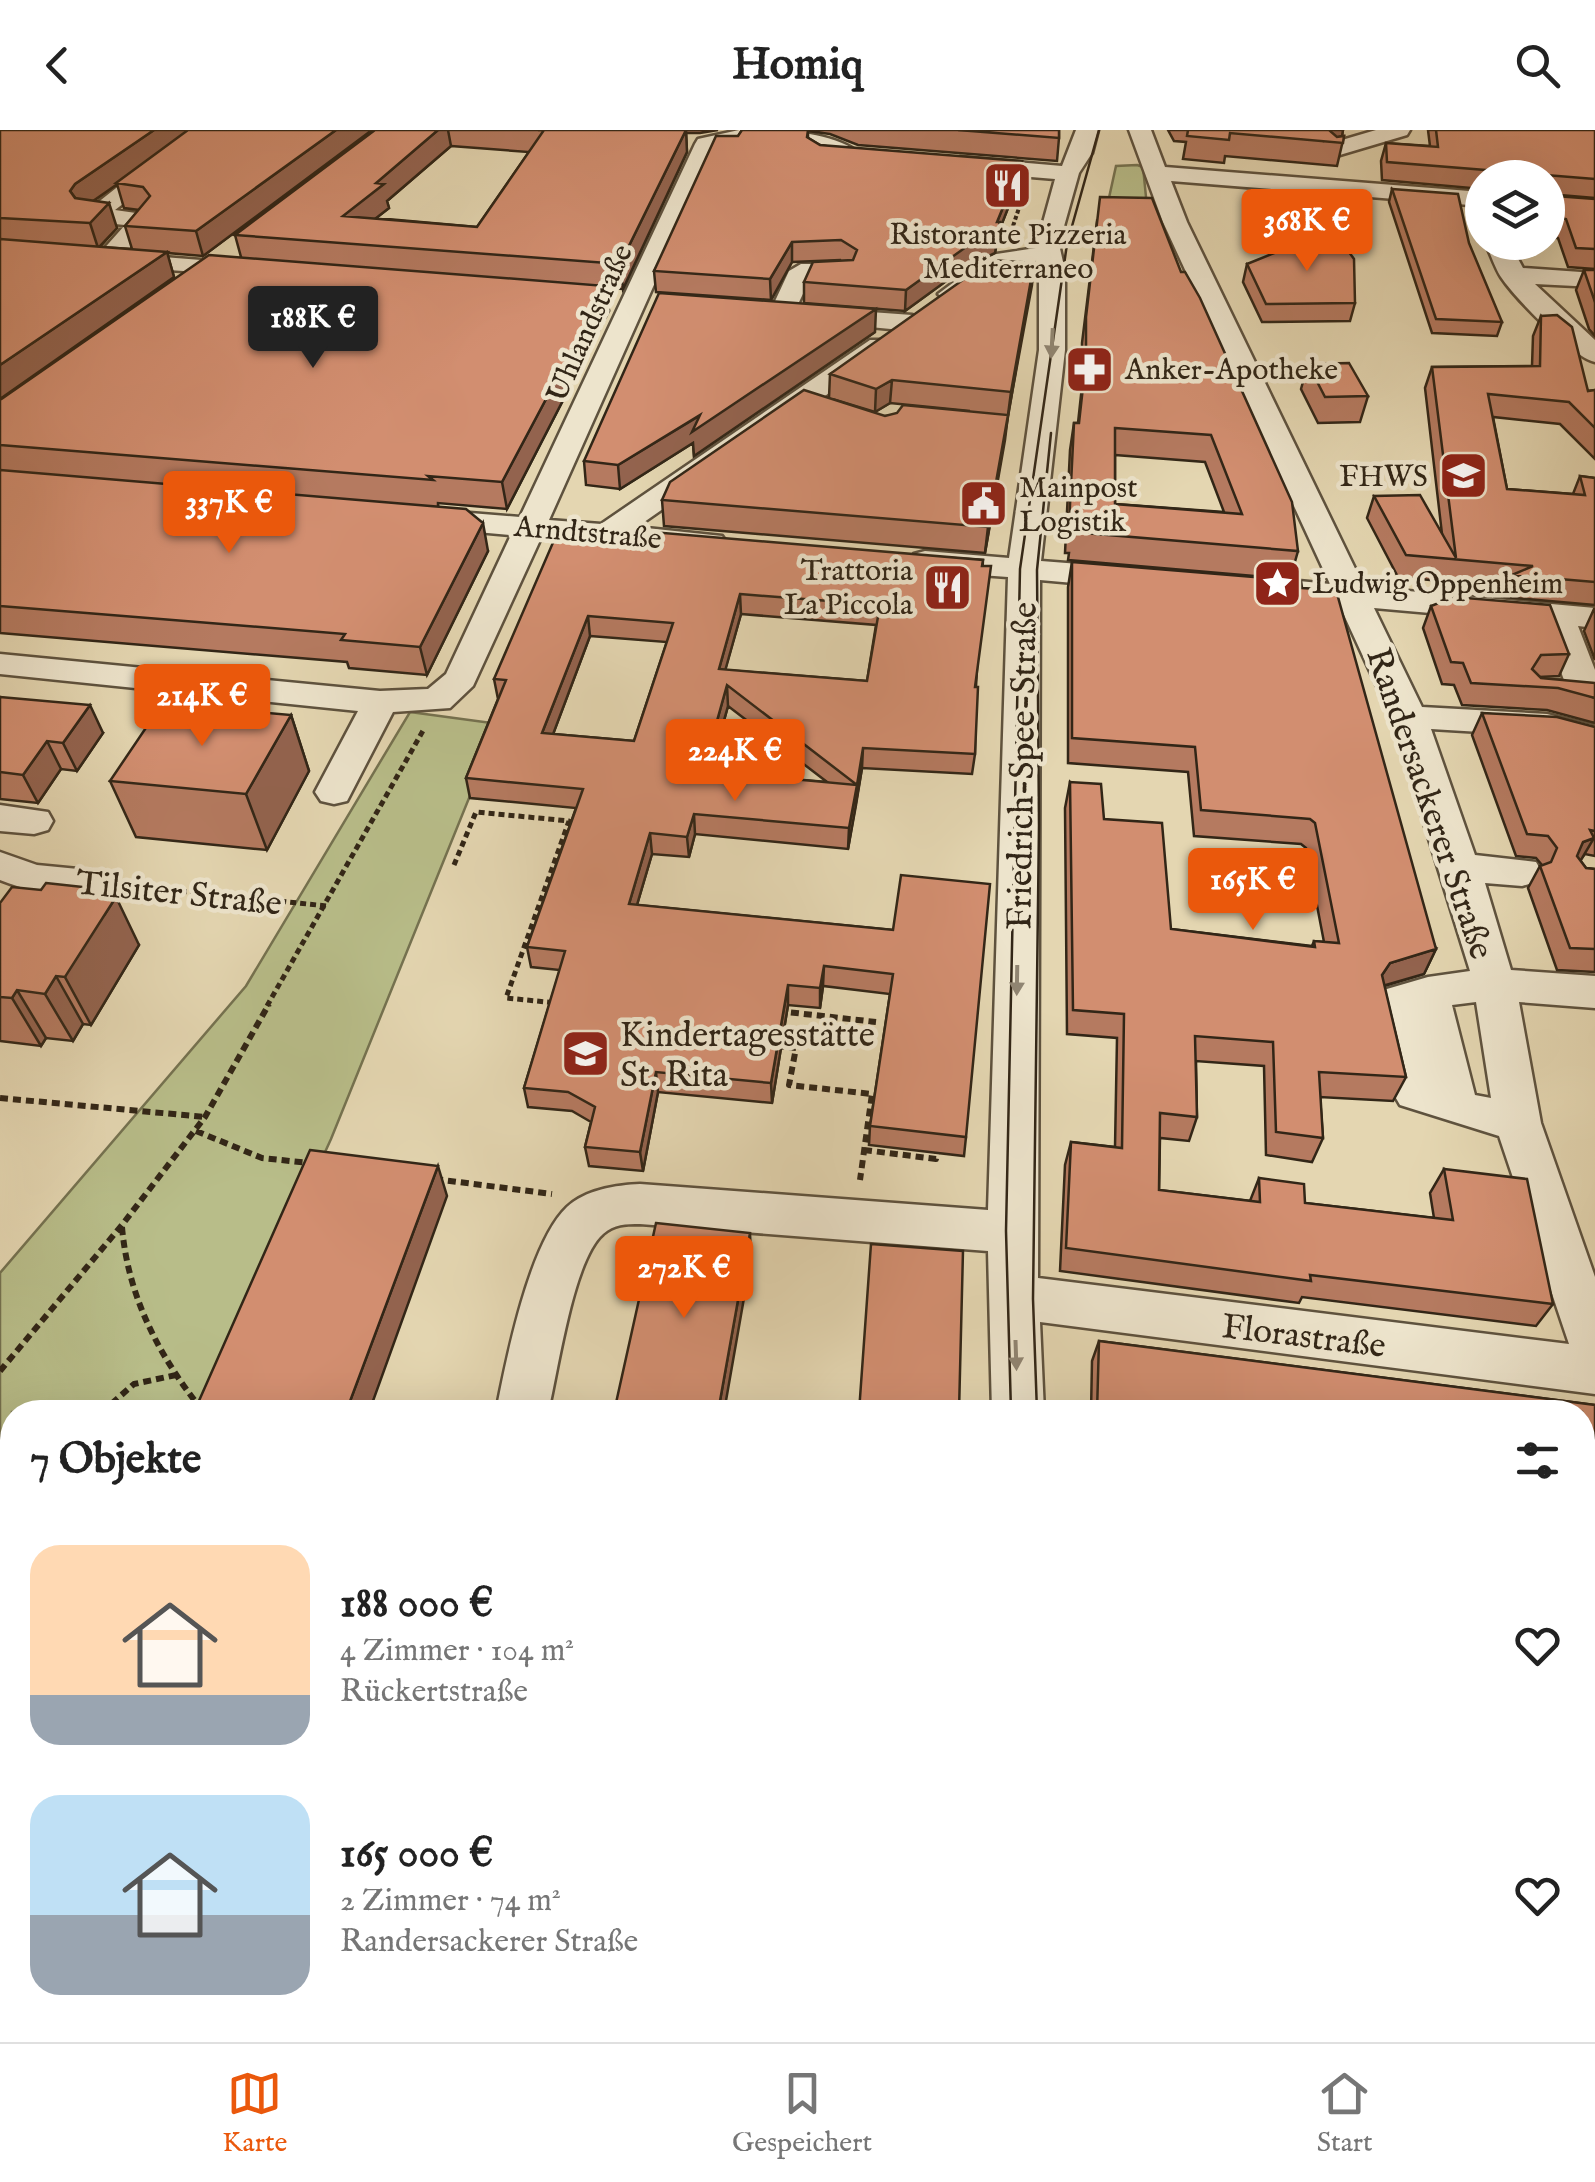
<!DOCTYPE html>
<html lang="de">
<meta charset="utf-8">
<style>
:root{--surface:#fff;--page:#f6f6f6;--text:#222;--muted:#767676;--line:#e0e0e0;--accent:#ea580c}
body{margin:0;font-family:"IM FELL English",serif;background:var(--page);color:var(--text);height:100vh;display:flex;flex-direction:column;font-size:38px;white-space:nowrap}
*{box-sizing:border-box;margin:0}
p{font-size:32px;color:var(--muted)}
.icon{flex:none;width:55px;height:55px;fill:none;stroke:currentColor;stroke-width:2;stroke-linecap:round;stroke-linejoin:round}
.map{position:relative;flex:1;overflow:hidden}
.drawer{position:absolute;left:0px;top:1270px;width:1595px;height:642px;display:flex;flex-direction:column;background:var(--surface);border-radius:40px 40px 0 0;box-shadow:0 10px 40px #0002}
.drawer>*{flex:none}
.buttons{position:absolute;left:1465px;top:30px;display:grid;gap:20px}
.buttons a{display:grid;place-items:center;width:100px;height:100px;border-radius:50%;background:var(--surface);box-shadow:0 10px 40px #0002;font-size:50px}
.price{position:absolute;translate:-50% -85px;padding:0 22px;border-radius:10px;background:var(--accent);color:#fff;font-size:32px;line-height:65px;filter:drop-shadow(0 2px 5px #0008)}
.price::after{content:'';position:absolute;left:50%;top:60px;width:30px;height:22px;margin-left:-15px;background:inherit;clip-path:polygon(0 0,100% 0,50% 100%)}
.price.selected{background:#222;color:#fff}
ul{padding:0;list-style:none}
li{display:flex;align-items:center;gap:30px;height:250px;padding:0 30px}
li span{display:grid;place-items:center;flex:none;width:280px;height:200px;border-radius:30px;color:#555}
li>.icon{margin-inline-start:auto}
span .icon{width:120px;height:120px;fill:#fffc;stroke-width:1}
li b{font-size:42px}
h2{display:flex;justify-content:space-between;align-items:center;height:120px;padding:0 30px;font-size:42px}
header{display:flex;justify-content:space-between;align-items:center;height:130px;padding:0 30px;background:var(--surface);font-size:45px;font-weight:800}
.dock{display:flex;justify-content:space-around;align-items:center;height:140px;border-top:2px solid var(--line);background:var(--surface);font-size:28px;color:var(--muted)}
.dock a{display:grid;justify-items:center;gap:5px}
.dock .selected{color:var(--accent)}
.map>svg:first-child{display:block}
</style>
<header><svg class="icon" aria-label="back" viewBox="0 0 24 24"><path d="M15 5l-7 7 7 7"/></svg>Homiq<svg class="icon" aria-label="search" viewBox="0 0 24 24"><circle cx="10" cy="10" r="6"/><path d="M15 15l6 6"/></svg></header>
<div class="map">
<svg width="1595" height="1912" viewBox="0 0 1595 1912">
<rect width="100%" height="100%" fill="#e4d6b1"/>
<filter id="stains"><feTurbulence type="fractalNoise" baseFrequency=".002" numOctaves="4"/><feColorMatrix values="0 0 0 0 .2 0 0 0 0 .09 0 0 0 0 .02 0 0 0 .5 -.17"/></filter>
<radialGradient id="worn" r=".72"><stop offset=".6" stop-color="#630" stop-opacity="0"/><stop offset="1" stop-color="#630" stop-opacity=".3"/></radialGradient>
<path fill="#b8bd89" stroke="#757250" stroke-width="2.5" d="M1137,35L1143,37L1148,87L1105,86L1116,36Z
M410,582L499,594L331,1009L206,1282H12V1615L0,1636V1143L246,856Z"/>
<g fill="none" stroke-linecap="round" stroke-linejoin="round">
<defs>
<path id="minor" d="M739,0C777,0 833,0 862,25L851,32L813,16L780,11L715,18L549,390L601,394L870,210H888L892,216L888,222L637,397L722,406L727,413L722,420L711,422L541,408L473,556L450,578L393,582L347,671L334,674L321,671L315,662L358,581L0,544V524L380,561L428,559L446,544L511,405L421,397L410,395L406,388L410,381L421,379L520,387L695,14L698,9Z
M1076,0H1098L1092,23L1079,43L1059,114L1065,141V220L1041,431L1130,438L1141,441L1146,448L1141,455L1130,458L1040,450L1038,1148L1569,1214L1499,1006L1400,975L1393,963L1374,872L1380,861L1428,847L1470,841L1391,587L1339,474L1266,466L1262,459L1266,452L1278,449L1330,454L1163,92L1129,0H1151L1165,37L1482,62V76L1171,51L1187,92L1364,457L1595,478V498L1578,496L1595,540V570C1575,575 1550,571 1531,567L1525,559L1531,551L1564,550L1543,493L1374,478L1422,577L1547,584L1595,596V618L1547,606L1431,599L1475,725L1536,732L1542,742L1536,752L1522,756L1485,753L1511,840L1595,846V878L1519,872L1541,993L1595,1147V1264L1040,1192L1044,1282H992L988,1121L640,1094C626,1094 614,1094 603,1104C573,1130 558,1241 548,1282H496C506,1231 529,1113 567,1077C585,1060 616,1055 640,1054L988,1080L1008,447L925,441L914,438L909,431L914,424L925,421L1009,428L1039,220V132L1006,137L960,169L951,172L938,164L990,125L1036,118L1055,49L960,41L949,34L960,27L1062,36ZM1476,872L1491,968L1475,965L1452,875Z
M1376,0H1410L1407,5L1333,27L1322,20L1325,15Z
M167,22L178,29L175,34L115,80L150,85L154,90L125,124L252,134L261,136L264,141L261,146L0,129V115L101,122L125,95L94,92L82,85L159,24Z
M1485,112H1509L1523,138L1595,143V157L1535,154L1595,210V232C1571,226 1515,168 1501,147C1496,140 1490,123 1485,112Z
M801,134H841L853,141L849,149H810L791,189H773L769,184L789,141Z
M815,178L912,185L925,193L912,201L806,191L802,186L806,181Z
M0,675L48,682L53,691L48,700L34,704L0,701Z
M0,722L37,735L109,742L115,752L109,762C75,771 32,763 0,750Z
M1582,1550L1595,1552V1612L1582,1610Z
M332,1900H400L396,1912H328Z
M1007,1900H1075V1912H1007Z"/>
</defs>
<use href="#minor" stroke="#5e523e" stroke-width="5"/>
<path stroke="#322617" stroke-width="4" stroke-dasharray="4 2.5" stroke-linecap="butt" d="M1011,102L1023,66"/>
<path stroke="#322617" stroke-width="5" stroke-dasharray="6 4" stroke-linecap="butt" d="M454,735L476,682L569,691L506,868L557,873
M131,756L327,776
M267,876L424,599"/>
<path stroke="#322617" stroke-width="6" stroke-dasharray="8 5" stroke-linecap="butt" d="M778,881L876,892
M776,916L796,918L789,955L872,964L860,1050
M0,968L205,987
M196,1001L262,1028L309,1033
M864,1020L936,1029L937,1023
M435,1049L552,1064
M122,1097C128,1167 159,1226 202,1280L217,1282
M0,1241L122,1095L205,987L269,874
M102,1282L134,1254L176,1245"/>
<path stroke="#322617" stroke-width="9" stroke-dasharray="10 6" stroke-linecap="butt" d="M0,1380L12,1370
M0,1445L12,1441
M0,1649L12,1654"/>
<use href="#minor" fill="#ede4cc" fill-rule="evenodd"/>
<path stroke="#322617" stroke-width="2.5" d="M1011,1282L1006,1101L1020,439L1067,114L1099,0
M1037,1282L1033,1169L1039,695L1037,440L1051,303"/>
<path stroke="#322617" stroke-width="4" d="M1030,1900V1912
M1058,1900V1912"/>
</g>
<path fill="#b57a60" stroke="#322617" stroke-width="2.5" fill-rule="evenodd" d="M0,0H372L203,126L167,123L174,147L0,269ZM117,54L124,78L139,80L125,96L132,119L100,117L117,98L93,71Z
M375,0H718L700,3H686L687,22L623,159L607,158L609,181L507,379L438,373V376L488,421L427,545L349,538L347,532L0,503V270L241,127L235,105ZM451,16L529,22L477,97L376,88L389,78L387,71Z
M742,0H1059V8L1057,31L858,15L830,4L808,1V8L820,15L1019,50L999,101L995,123L964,138L905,181L804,173V152L841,130L792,132L771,170L656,162L654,141Z
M1168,0H1343L1342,6H1344L1337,36L1225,26L1224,33L1183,29L1186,12L1174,11Z
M1428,0H1595V68L1548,64V48H1482V59L1382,50L1381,31L1386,13L1430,16Z
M1392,59L1502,192L1497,206L1432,203L1389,72Z
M1555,66L1595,69V139L1568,137L1558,108H1553L1549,85Z
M1097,91L1181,142L1298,421L1290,449L1068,430L1069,423H1065L1070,320L1074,293H1078L1082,256V213ZM1115,325L1205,332L1224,382L1115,374Z
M1034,133L985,423L664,396L662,370L885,286L970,281L890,273L875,282L829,268L830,244Z
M1247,134L1355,173L1350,191L1262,192L1243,152Z
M1584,140H1595V206L1589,199L1576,160Z
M1541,186L1588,261L1595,260V329L1560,294L1493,287L1507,359L1573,364L1580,346L1595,348V475L1503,467L1507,457L1398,447L1367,388L1374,366L1442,404L1425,258L1432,237L1532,236L1533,206Z
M875,202L694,326L693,313L620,359L586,355L584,331Z
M1308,234L1368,266L1360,292L1318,293L1301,259Z
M649,408L983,430L976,557L975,624L972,644L862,638L848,719L695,704L689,727L652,724L637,775L893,800L966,1007L964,1026L869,1015L870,996L890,864L823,856L820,878L788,875L772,973L658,962L643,1041L589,1036L585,1017L591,992L572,981L528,977L524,958L560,840L531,837L527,817L576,678L470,668L466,648L498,569L494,549ZM741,484L876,495L867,551L725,540ZM590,506L667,512L634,611L553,604ZM728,576L827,652L710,642Z
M1072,432L1302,458L1436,819L1424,844L1384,856L1406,947L1393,971L1320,967L1323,1008L1312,1032L1266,1025L1264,936L1196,931L1197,987L1189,1011L1160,1008L1159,1060L1250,1071L1259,1048L1305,1073L1434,1088L1430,1063L1444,1039L1553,1174L1536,1196L1302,1167L1299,1173L1060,1141L1065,1035L1071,1012L1115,1017L1117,908L1067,904L1065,678L1070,652L1104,689L1171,799L1312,816L1314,811L1324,812L1306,718L1301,714L1194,706L1188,642L1068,633V457Z
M1431,476L1569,524L1559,546L1539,547L1595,568V593L1547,580L1462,575L1454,555L1442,554L1423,498Z
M1594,479H1595V530L1584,501Z
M0,567L103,603L77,641L61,639L38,673L0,669Z
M1482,583L1595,597V726L1585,724L1580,730L1586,738L1595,739V842L1557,840L1528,758L1540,736L1542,735L1536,728L1516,726L1472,605Z
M291,585L309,641L267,720L136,707L110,651Z
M92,758L95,765L139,815L91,895L83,894L73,911L46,908L41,916L0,911V773L41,760Z
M1099,1211L1595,1275V1434L1582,1433V1282H1091L1092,1231Z
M12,1728V1900H139L135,1912H76L33,1904L30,1912H0V1740Z
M209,1900H281L277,1912Z
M1443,1900H1582L1595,1912H1445Z"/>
<path fill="#93634e" stroke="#322617" stroke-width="2.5" d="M154,0H191L192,2L83,78L70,61L75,54Z
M336,0H372L203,126L196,101Z
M438,0H448L451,16L387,71L389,78L348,110L343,86L376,53Z
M686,0L687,22L623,159L620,134Z
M1323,0H1343L1342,6L1324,11Z
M1022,31L1019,50L999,101L995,123L964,138L905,181L906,160L997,92Z
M109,73L117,98L98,118L90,93Z
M792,112V132L771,170L770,149Z
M167,122L174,147L0,269V235Z
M1034,133L1032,155L1008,285L1011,262Z
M606,156L609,181L507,379L502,352Z
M876,179L875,202L694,326L693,313L620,359L618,335Z
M892,250L890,273L875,282L876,259Z
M1008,285L1005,310L985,423L988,397Z
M483,393L488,421L427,545L420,517Z
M740,464L741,484L720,559L719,539Z
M588,486L590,506L546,623L542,603Z
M727,555L728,576L704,661L703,641Z
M90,575L103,603L77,641L63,613Z
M291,585L309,641L267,720L246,664Z
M47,611L61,639L38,673L23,645Z
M863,618L862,638L856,675L857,655Z
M857,655L856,675L848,719L849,698Z
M694,684L695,704L689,727L687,707Z
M650,703L652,724L631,795L629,774Z
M1594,708L1581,730L1571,734L1583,712Z
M92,758L105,784L116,767L139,815L91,895L65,847L88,764Z
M1436,819L1424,844L1379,857L1382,845L1390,833Z
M824,836L823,856L820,878V858Z
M56,846L83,894L73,911L45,864Z
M788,855V875L772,973L771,953Z
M17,860L46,908L41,916L12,868Z
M656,942L658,962L643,1041L640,1022Z
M438,1036L447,1066L369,1282H346Z
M750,1103L751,1128L724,1282H718Z
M3,1895L12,1898V1900H20L33,1904L30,1912H10L0,1909V1902Z
M110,1900H139L135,1912H105Z
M257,1900H281L277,1912L256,1903Z"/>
<path fill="#d28e70" stroke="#322617" stroke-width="2.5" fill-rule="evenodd" d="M0,0H154L75,54L70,61L75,68L109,73L90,93L0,88Z
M188,0H336L196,101L125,96L150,66L143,57L116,53Z
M375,0H438L376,53L384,54L343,86L477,97L544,0H538H686L620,134L235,105Z
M742,0H808L807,7L820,15L1022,31L997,92H1000L997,102L966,117L906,160L804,152L813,132L853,130L857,120L841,110L792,112L770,149L654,141L716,6H738Z
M958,0H1059V8Z
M1188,0H1329L1337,7L1344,6L1343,13L1230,3L1229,10L1187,6Z
M1436,0H1595V49L1387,32L1386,13L1438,17Z
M1392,59L1458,64L1469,113L1502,192L1436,189Z
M1555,66L1595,69V119L1576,118L1566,89L1560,88Z
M1100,67L1152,68L1181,142H1185L1200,168L1292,372L1298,421L1073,402V395H1069L1074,293H1079L1086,230V187ZM1115,298L1211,305L1242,384L1115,374Z
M1314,107L1339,108L1354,129L1355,173L1266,174L1247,134Z
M0,109L167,122L0,235Z
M209,125L606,156L502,352L428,346L433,350L0,315V270Z
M991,130L1034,133L1011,262L892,250L876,259L830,244Z
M1584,140H1595V172Z
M659,163L876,179L692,302L700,285L618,335L584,331Z
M1557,185L1572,197L1588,261L1595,260V298L1569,272L1488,264L1507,359L1585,365L1580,346L1595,348V452L1512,445L1533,436L1406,425L1374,366L1420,365L1456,428L1432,237L1540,236L1541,186Z
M1349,233L1368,266L1325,267L1308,234Z
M804,260L885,286L897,283L903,275L1008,285L988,397L662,370L670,352Z
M0,340L466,379L483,393L420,517L341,510L345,504L0,476Z
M558,401L649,408L652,402L983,430L982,436H991L975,557H978L975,624L863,618L857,655L727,555L703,641L857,655L849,698L694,684L687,707L650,703L629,774L893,800L901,745L990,754L966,1007L870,996L893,844L824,836L820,858L788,855L771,953L656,942L640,1022L585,1017L595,977L568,962L524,958L565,821L527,817L583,659L466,648L506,550L494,549ZM740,464L880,475L867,551L719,539ZM588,486L673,493L634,611L542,603Z
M1072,432L1301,451L1302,458L1336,460L1436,819L1390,833L1382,845L1406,947L1319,942L1323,1008L1276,1002L1273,912L1195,906L1197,987L1160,983L1159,1060L1260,1072L1259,1048L1304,1054L1305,1073L1453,1090L1444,1039L1527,1049L1553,1174L1310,1145L1311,1151L1066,1118L1071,1012L1122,1018L1124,884L1073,880L1070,652L1101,654L1104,689L1162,693L1171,799L1315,817L1314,811L1339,813L1315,693L1310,689L1201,680L1195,617L1072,608Z
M1454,467L1550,475L1569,524L1541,525L1532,539L1541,548L1595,553V568L1558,558L1471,553L1463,533L1451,532L1431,476Z
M0,567L90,575L63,613L47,611L23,645L0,642Z
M162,574L291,585L246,664L110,651Z
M1482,583L1557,587L1595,597V701L1590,700L1594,708L1583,712L1577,726L1586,738L1595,739V819L1570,818L1540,736L1551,732L1557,718L1548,706L1527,704Z
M46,753L92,758L88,764L116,767L65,847L56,846L45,864L17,860L12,868L0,867V773L12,757L41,760Z
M310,1020L438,1036L346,1282H194Z
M656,1093L750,1103L718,1282H614Z
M871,1114L963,1121L959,1282H859Z
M1099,1211L1595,1275V1415L1582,1413V1282H1097Z
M1582,1582L1594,1585L1595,1589V1912L1460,1908L1459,1900H1582Z
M6,1726L12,1728V1896L3,1895L0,1902V1740Z
M32,1900H110L105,1912Z
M433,1900H713L759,1906L758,1912H430Z
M855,1900H956V1912H855Z"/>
<defs><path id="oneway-solid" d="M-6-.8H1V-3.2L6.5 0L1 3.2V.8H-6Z" transform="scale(2.5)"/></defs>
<g fill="#908572">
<use href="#oneway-solid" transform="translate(1052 213) rotate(93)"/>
<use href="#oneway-solid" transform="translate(1017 850) rotate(91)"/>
<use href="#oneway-solid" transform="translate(1016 1225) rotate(88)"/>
</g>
<defs>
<symbol id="restaurant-square" viewBox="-11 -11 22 22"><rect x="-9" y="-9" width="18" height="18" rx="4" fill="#8f2418" stroke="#ede4cc"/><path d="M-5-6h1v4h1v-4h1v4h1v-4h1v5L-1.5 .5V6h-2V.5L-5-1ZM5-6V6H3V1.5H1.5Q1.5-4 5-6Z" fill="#fff"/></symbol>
<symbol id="pharmacy-square" viewBox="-11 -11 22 22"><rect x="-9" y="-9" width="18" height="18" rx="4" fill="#8f2418" stroke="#ede4cc"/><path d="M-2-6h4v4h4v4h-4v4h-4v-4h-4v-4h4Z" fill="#fff"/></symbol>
<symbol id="university-square" viewBox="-11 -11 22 22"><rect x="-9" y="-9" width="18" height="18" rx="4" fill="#8f2418" stroke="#ede4cc"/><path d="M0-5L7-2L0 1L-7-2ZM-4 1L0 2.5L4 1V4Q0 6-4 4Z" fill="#fff"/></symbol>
<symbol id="civic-square" viewBox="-11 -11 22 22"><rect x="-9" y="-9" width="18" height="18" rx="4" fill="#8f2418" stroke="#ede4cc"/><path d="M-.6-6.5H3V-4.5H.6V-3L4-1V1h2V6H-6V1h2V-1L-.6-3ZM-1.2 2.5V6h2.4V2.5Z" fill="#fff"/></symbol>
<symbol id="sight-square" viewBox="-11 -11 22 22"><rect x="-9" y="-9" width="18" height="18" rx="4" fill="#8f2418" stroke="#ede4cc"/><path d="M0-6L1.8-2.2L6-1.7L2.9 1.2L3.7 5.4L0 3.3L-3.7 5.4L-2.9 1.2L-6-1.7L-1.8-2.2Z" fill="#fff"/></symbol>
<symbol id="school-square" viewBox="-11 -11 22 22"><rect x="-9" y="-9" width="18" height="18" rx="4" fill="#8f2418" stroke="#ede4cc"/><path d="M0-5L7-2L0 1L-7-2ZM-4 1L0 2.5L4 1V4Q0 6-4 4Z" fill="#fff"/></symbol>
</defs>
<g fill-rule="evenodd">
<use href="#restaurant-square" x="980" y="28" width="55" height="55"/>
<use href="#pharmacy-square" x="1062" y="212" width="55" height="55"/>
<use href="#university-square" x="1436" y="318" width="55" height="55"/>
<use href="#civic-square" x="956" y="346" width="55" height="55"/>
<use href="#sight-square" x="1250" y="426" width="55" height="55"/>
<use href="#restaurant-square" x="920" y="430" width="55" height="55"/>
<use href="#school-square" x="558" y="896" width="55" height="55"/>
</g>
<g text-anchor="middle" stroke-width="9" stroke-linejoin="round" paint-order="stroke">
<g font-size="30" fill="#322617" stroke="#ede4cc" text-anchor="start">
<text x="1008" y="114" text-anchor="middle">Ristorante Pizzeria<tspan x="1008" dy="34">Mediterraneo</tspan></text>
<text x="1125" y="249">Anker-Apotheke</text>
<text x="1428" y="356" text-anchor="end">FHWS</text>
<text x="1019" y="367">Mainpost<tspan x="1019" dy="34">Logistik</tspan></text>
<text x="913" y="450" text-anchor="end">Trattoria<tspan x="913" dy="34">La Piccola</tspan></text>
<text x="1312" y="463">Ludwig Oppenheim</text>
</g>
<g font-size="30" fill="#322617" stroke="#ede4cc">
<text transform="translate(589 193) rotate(-66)" y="10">Uhlandstraße</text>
<text transform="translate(588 402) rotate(5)" y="10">Arndtstraße</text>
</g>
<g font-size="35" fill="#322617" stroke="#ede4cc">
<text transform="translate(1021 636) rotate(-89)" y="12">Friedrich-Spee-Straße</text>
<text transform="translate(1431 673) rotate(71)" y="12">Randersackerer Straße</text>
<text transform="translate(179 762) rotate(6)" y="12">Tilsiter Straße</text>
<text transform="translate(1304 1205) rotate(7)" y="12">Florastraße</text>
</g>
<g font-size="35" fill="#322617" stroke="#ede4cc" text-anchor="start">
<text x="620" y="916">Kindertagesstätte<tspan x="620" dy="40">St. Rita</tspan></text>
</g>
</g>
<rect width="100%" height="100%" filter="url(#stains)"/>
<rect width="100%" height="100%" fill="url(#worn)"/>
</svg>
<div class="buttons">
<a><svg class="icon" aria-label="layers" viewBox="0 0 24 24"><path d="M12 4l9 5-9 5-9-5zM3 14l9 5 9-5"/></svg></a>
</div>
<b class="price" style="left:1307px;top:144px">368K €</b>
<b class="price selected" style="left:313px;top:241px">188K €</b>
<b class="price" style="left:229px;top:426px">337K €</b>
<b class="price" style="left:202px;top:619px">214K €</b>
<b class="price" style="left:735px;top:674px">224K €</b>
<b class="price" style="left:1253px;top:803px">165K €</b>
<b class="price" style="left:684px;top:1191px">272K €</b>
<section class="drawer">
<h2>7 Objekte<svg class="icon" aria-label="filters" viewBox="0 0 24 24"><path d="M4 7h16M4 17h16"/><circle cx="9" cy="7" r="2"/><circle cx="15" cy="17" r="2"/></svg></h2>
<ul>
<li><span style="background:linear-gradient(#ffd9b3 75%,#9aa5b1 0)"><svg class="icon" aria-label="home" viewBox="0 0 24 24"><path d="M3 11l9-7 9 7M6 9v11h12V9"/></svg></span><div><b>188 000 €</b><p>4 Zimmer · 104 m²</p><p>Rückertstraße</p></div><svg class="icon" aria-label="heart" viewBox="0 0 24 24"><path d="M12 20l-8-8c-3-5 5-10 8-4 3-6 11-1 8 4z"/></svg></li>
<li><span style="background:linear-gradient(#bfe0f5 60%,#9aa5b1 0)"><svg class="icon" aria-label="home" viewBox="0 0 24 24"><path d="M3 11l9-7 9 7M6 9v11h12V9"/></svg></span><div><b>165 000 €</b><p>2 Zimmer · 74 m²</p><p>Randersackerer Straße</p></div><svg class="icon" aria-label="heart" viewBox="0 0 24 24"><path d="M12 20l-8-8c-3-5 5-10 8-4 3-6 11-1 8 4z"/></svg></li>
</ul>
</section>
</div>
<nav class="dock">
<a class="selected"><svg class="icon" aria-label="map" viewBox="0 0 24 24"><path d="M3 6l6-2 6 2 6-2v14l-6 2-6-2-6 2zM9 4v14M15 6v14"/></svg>Karte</a>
<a><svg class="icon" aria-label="saved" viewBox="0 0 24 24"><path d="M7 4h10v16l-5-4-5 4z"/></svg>Gespeichert</a>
<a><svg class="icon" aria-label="home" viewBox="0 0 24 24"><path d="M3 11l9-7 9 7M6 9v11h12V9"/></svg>Start</a>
</nav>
